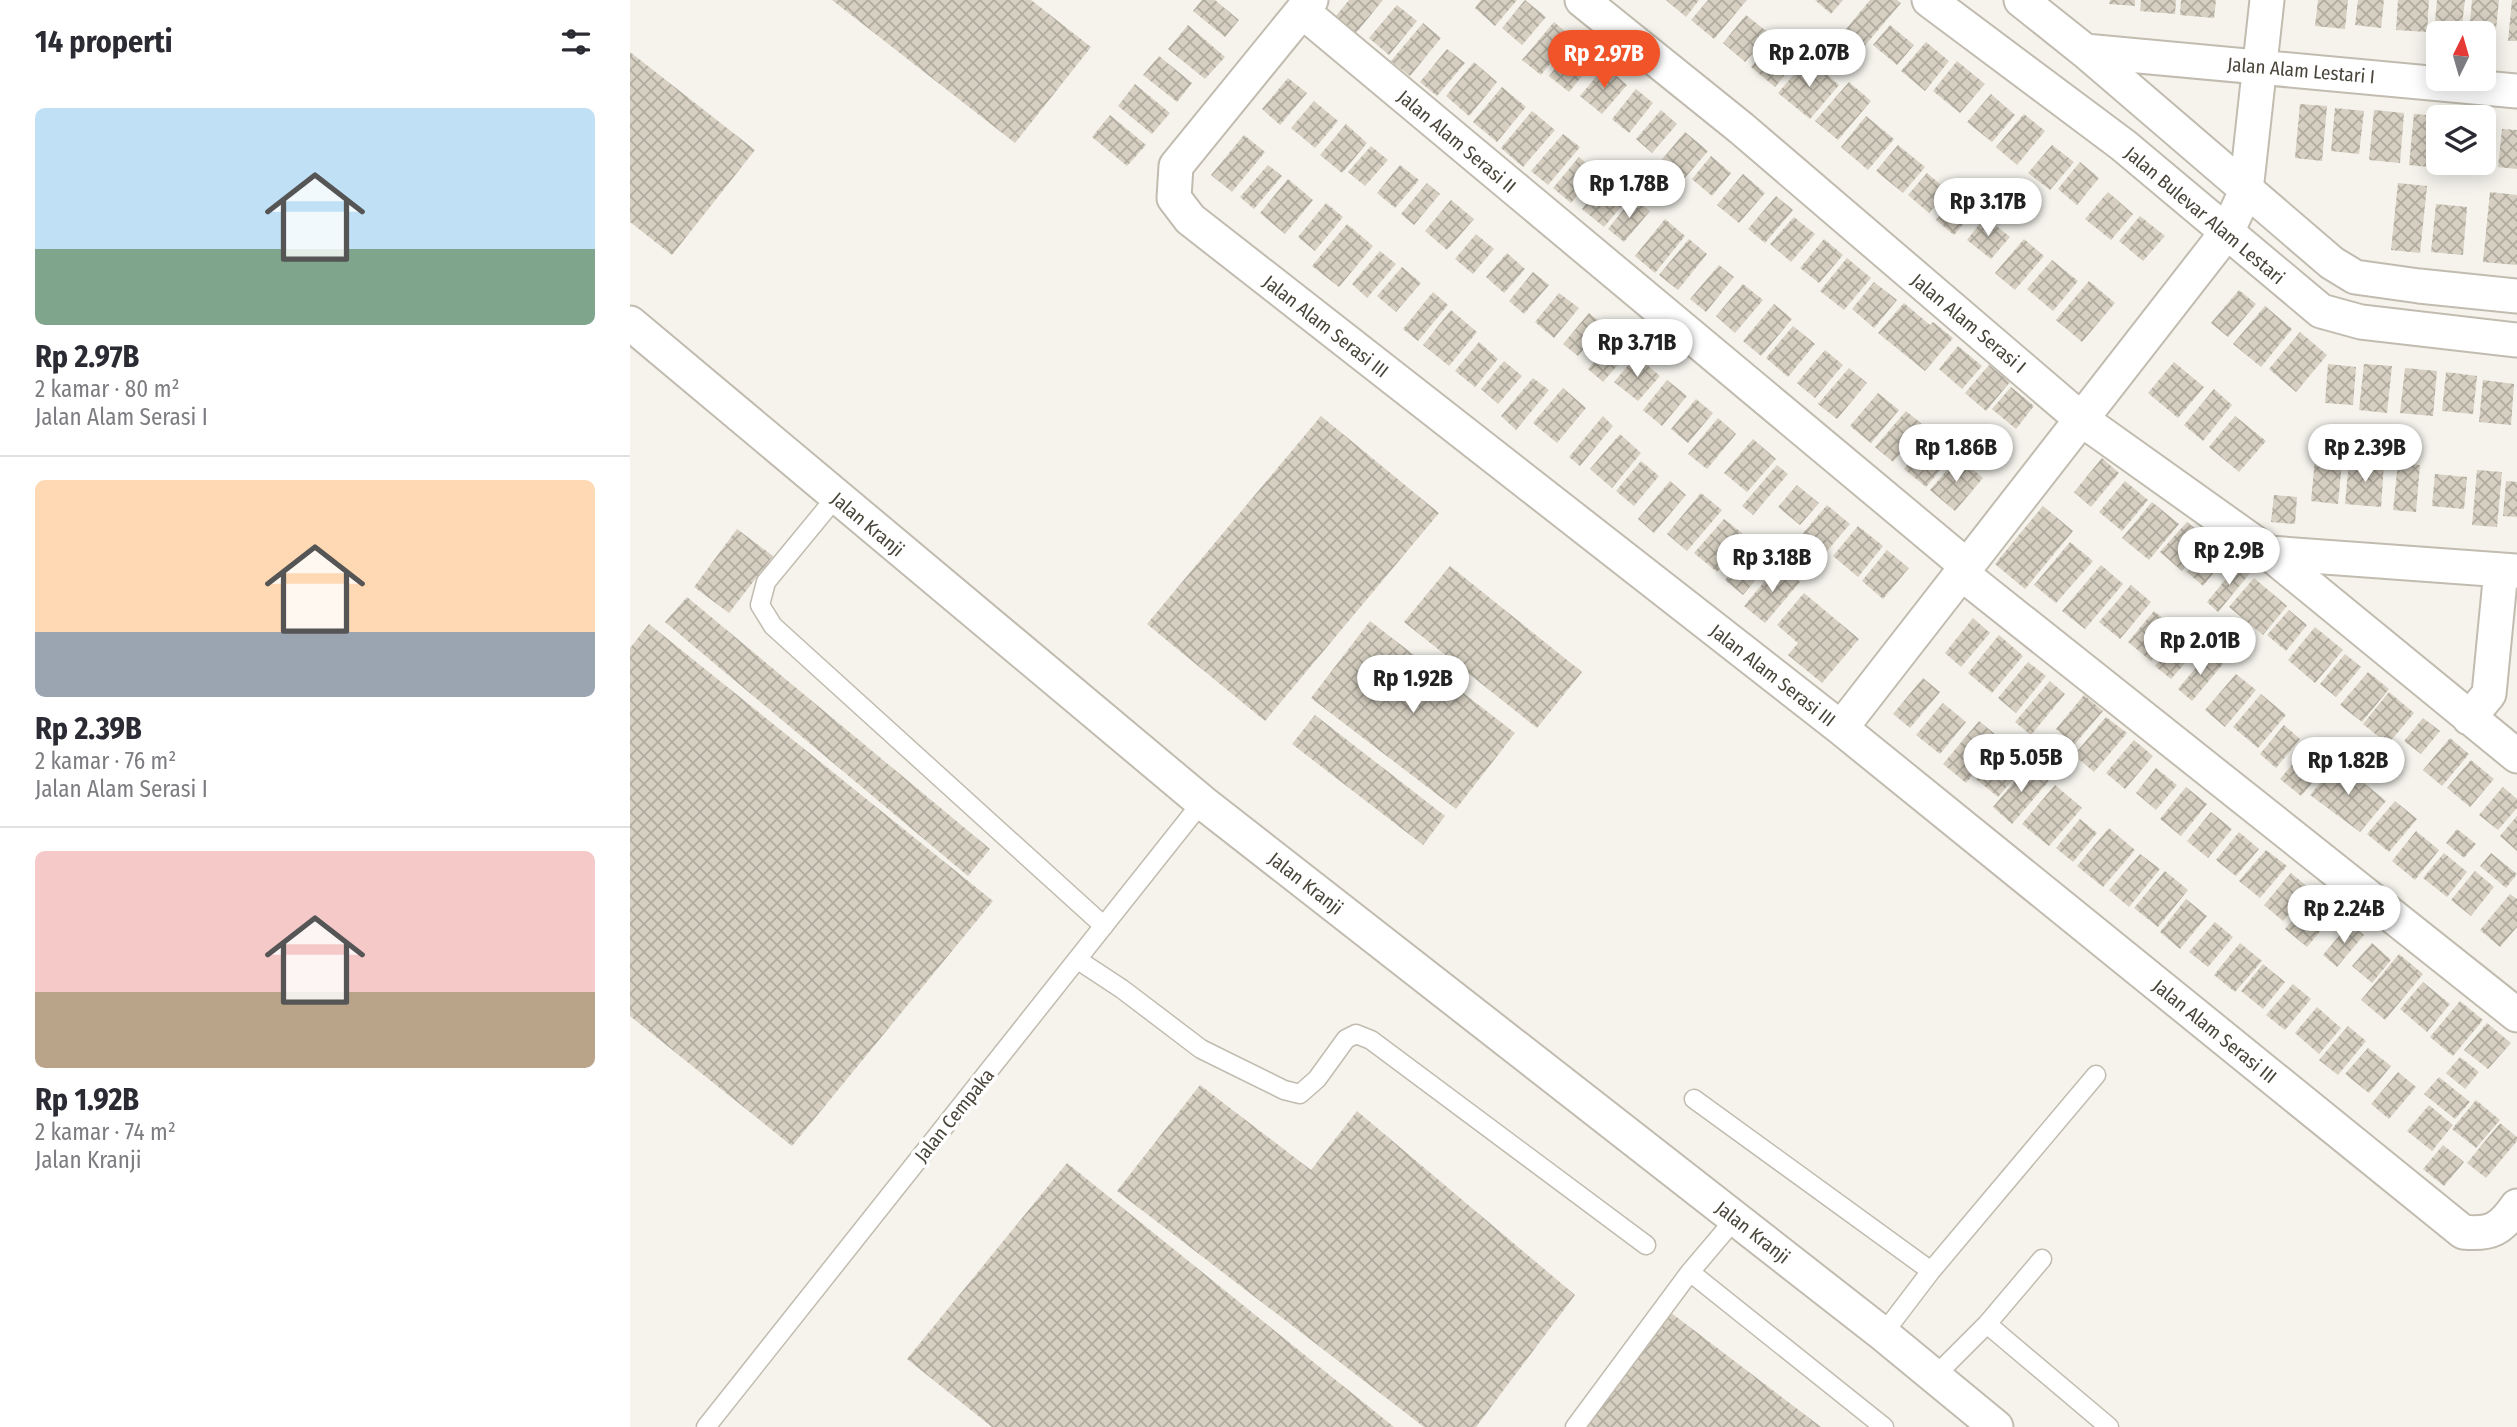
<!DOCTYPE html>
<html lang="id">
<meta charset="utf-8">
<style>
:root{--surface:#fff;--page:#f7f7f7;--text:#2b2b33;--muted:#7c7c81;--line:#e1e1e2;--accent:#f05428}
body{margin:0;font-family:"Fira Sans Condensed",sans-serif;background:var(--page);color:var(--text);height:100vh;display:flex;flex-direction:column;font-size:26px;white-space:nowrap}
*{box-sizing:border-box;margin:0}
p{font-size:23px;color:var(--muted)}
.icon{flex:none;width:38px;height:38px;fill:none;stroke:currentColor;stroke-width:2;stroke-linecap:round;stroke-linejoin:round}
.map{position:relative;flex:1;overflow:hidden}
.drawer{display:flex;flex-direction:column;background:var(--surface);width:630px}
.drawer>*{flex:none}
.needle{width:46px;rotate:5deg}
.buttons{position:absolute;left:1796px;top:21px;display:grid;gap:14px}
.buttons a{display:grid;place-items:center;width:70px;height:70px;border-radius:10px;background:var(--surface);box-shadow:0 4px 18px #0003;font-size:35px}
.price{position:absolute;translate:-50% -60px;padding:0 16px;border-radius:24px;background:#fff;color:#222;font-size:23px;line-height:46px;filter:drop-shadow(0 2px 4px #0008)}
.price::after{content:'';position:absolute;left:50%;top:42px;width:21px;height:16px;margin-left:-10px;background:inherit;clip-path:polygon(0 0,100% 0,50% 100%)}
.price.selected{background:var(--accent);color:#fff}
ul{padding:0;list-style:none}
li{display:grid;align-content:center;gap:14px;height:371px;padding:0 35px}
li+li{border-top:2px solid var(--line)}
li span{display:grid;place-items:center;height:217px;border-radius:10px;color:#555}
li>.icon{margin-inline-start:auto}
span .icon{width:126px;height:126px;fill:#fffc;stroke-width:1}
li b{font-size:30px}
h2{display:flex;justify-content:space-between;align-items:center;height:84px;padding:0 35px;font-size:30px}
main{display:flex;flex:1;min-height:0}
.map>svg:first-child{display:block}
</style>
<main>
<section class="drawer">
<h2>14 properti<svg class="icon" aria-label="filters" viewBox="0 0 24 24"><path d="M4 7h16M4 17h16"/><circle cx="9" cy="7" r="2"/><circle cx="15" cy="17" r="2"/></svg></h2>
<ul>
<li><span style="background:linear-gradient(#bfe0f5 65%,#7fa58c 0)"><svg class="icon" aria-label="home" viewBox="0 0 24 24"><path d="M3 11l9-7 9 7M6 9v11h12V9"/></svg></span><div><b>Rp 2.97B</b><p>2 kamar · 80 m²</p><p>Jalan Alam Serasi I</p></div></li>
<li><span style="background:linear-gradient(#ffd9b3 70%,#9aa5b1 0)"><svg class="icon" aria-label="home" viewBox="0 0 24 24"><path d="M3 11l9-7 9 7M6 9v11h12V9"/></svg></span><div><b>Rp 2.39B</b><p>2 kamar · 76 m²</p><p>Jalan Alam Serasi I</p></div></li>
<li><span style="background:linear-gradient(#f6c9c9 65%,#b9a48a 0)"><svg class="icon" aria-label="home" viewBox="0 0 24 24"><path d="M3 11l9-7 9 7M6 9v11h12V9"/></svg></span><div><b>Rp 1.92B</b><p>2 kamar · 74 m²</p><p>Jalan Kranji</p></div></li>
</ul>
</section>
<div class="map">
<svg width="1887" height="1427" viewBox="0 0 1887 1427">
<defs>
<pattern id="building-cross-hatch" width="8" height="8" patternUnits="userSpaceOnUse" patternTransform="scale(1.75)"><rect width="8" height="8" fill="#d7d0c2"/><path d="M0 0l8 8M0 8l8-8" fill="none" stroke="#b0ab9f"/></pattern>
</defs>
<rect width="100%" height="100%" fill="#f5f3ec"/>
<path fill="url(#building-cross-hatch)" d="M202,0H401L461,47L385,143Z
M572,0H585L609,20L595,37L563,11Z
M719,0H753L726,33L706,16Z
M851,0H887L865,26L845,8Z
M895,0L916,17L892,45L872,28Z
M1036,0H1069L1056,17Z
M1078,0H1117L1084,39L1061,20Z
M1185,0H1213L1201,14Z
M1240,0H1267L1271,3L1226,56L1207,40Z
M1480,0H1505V6L1479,4Z
M1511,0H1546L1545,14L1510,11Z
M1551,0H1586L1584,18L1550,15Z
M1688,0H1718L1715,29L1685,26Z
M1728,0H1754L1751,28L1725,25Z
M1768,0H1799L1797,32L1766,30Z
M1807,0H1835L1831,33L1804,32Z
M1842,0H1869L1864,50L1853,49V33H1839Z
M1882,0H1887V41H1878Z
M767,5L787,21L759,55L739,38Z
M1116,15L1140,34L1115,62L1093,43Z
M924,22L942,37L911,75L892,60Z
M793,23L811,38L780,76L761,61Z
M558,25L595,57L575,79L538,49Z
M1260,25L1284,45L1267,65L1243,45Z
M1148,34L1172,54L1145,87L1121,67Z
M1296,42L1319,61L1295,91L1271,71Z
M946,43L966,59L939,92L919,76Z
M817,49L835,63L807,96L790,82Z
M0,52L125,150L42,255L0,222Z
M529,56L562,83L547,102L513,75Z
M1178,58L1209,85L1180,119L1148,93Z
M1327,61L1355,84L1330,113L1303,91Z
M844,62L867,82L839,116L816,96Z
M975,66L997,85L972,114L950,96Z
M658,78L677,93L650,125L632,109Z
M1219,82L1241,101L1208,140L1185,121Z
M505,84L540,113L522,134L488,106Z
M872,87L896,107L867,142L843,122Z
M1006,89L1023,103L999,133L982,119Z
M1361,94L1385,115L1362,142L1337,122Z
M684,101L708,121L685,148L661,128Z
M1670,104L1697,106L1692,161L1665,158Z
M1705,108L1734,111L1729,154L1701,151Z
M1031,110L1047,124L1022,153L1006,139Z
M1744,110L1774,113L1770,163L1739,160Z
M902,111L925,130L893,167L871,148Z
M1394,114L1415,131L1387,165L1366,147Z
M1784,114L1808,116V163H1810V168L1779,165Z
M480,115L516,145L497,166L462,137Z
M1236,116L1264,139L1238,170L1211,147Z
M1853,118L1863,119L1858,169L1818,165V163H1853Z
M716,124L737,143L712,173L690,155Z
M1872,129L1887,130V169L1868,167Z
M1055,132L1078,151L1041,194L1019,175Z
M933,134L950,147L918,185L901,171Z
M614,135L635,152L602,192L581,175Z
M1268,145L1295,167L1273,193L1246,171Z
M1422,145L1444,162L1420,190L1398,173Z
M741,146L758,160L735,186L718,172Z
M1081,156L1101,173L1082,196L1062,179Z
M949,157L966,172L941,203L923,188Z
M1450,162L1469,178L1447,205L1428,189Z
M638,165L652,176L624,209L610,197Z
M770,165L789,180L765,208L747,193Z
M1297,173L1318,191L1299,213L1278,195Z
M1113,174L1135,193L1109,223L1087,205Z
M980,175L1002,194L974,227L952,209Z
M658,179L683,200L655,234L630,213Z
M797,183L810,194L784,225L771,214Z
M1768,183L1797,186L1790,253L1761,250Z
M1478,192L1503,214L1481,240L1455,219Z
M1860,192L1887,195V265L1853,262Z
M1328,194L1346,209L1324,235L1306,220Z
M1146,196L1163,210L1135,243L1118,229Z
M1003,198L1020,211L994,242L978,229Z
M821,200L844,219L817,250L795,231Z
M696,203L713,217L685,251L668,237Z
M1806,204L1837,207L1833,255L1801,252Z
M1510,216L1535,236L1513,261L1489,241Z
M1164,217L1185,234L1161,262L1140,244Z
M1355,217L1380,237L1361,259L1337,240Z
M1035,219L1055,236L1025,273L1005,256Z
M717,224L743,246L709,287L682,266Z
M846,234L864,249L843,274L825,259Z
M1059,239L1077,254L1048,290L1029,275Z
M1194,239L1213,255L1189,283L1170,268Z
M1394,239L1414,256L1385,290L1365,273Z
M750,251L766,264L737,298L722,284Z
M877,253L895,269L874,293L856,277Z
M1217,258L1241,278L1214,310L1190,291Z
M1422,260L1448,281L1423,311L1397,289Z
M1089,265L1104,277L1076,312L1060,299Z
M772,267L791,283L766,312L747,296Z
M903,272L919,285L894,314L879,301Z
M1459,281L1485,303L1452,342L1426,320Z
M1244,282L1267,300L1244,328L1222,309Z
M1113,284L1133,300L1105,333L1086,316Z
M1609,290L1626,304L1598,337L1581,323Z
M803,292L818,305L788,341L773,329Z
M929,293L949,308L924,338L905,322Z
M1274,303L1300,325L1303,322L1323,338L1295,371L1248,333Z
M1144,304L1162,319L1131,356L1113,341Z
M1635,306L1662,329L1631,367L1603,344Z
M821,310L847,332L819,366L793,345Z
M959,313L974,325L948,356L933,344Z
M1163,326L1185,344L1158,377L1136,358Z
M1670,332L1697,355L1666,392L1639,369Z
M987,334L1003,347L973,382L958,369Z
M849,342L868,359L845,387L825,371Z
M1328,346L1352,366L1332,389L1309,369Z
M1195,350L1213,365L1185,398L1167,383Z
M1006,356L1030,376L1008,401L984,382Z
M874,361L892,376L868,404L851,389Z
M1544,362L1574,387L1548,418L1518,393Z
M1698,364L1726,367L1723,405L1695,403Z
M1734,364L1762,366L1757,413L1729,410Z
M1359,365L1380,382L1356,411L1335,393Z
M1219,368L1237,383L1207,419L1188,404Z
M1775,368L1807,371L1803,416L1770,413Z
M1816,372L1847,376L1843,414L1812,411Z
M903,378L919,390L886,430L871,416Z
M1037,380L1057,396L1032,426L1013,410Z
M1853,380L1884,384L1881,425L1849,422Z
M1381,387L1404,406L1386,429L1362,409Z
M933,388L956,408L927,443L903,423Z
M1584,389L1602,405L1573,441L1554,425Z
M1248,393L1269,410L1241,443L1220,426Z
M1066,399L1083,413L1058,443L1041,429Z
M1276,411L1293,425L1263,462L1245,447Z
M691,416L809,513L635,721L517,624Z
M973,416L983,426L950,466L939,457Z
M1605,416L1636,441L1609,472L1579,447Z
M1088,418L1106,434L1077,469L1058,454Z
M1306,431L1328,449L1296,487L1274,469Z
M990,434L1011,453L982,488L960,469Z
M1123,439L1146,459L1117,492L1094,473Z
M1687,439L1714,441L1708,504L1681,501Z
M1328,457L1353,478L1325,511L1300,490Z
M1472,458L1489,473L1461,507L1444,492Z
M1011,461L1029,476L1004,506L986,491Z
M1719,461L1754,464L1751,507L1715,504Z
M1768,463L1790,465L1786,512L1763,510Z
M1147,465L1158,474L1123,515L1112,506Z
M1847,470L1872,472L1867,527L1842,525Z
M1805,474L1837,477L1834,509L1802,506Z
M1040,481L1056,495L1024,533L1008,519Z
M1495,481L1518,500L1492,531L1469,512Z
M1876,481L1887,482V517L1873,516Z
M1167,485L1189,503L1170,525L1148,507Z
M1071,493L1092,510L1057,551L1037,534Z
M1644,495L1667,497L1665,524L1641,522Z
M1522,502L1549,524L1519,560L1492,538Z
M1197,505L1220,524L1192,557L1169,538Z
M1413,506L1443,531L1395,589L1365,564Z
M1094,519L1117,537L1087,572L1064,553Z
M1557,522L1578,539L1552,571L1530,552Z
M1228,526L1253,546L1228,577L1203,556Z
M107,529L143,556L99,613L64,587Z
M1440,542L1463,561L1426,603L1404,585Z
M1126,543L1144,558L1113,595L1095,580Z
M1579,546L1595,559L1573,586L1557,572Z
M1257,550L1279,568L1253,599L1232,581Z
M1609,563L1621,572L1588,612L1577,602Z
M1149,564L1170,582L1135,623L1114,606Z
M1471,565L1493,584L1455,629L1432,611Z
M820,566L952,672L907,728L774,622Z
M1624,578L1657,606L1633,635L1599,607Z
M1501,585L1521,602L1490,639L1469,622Z
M1174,593L1229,639L1192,683L1158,655L1168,643L1147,625Z
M57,597L360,849L338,876L35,622Z
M1659,610L1677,625L1656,651L1637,635Z
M1524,611L1547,630L1521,661L1498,642Z
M1343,618L1360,633L1331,667L1315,653Z
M740,621L885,733L826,809L681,698Z
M19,624L363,901L162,1146L0,1016V648Z
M1685,627L1713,650L1685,683L1658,660Z
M1554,632L1571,645L1541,679L1525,666Z
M1369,635L1393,656L1362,693L1338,673Z
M1579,652L1593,664L1562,701L1548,689Z
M1715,654L1731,667L1706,697L1690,684Z
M1398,662L1416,676L1386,713L1368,698Z
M1738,672L1759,689L1732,722L1710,705Z
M1606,674L1626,690L1595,727L1575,710Z
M1293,678L1310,692L1280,728L1263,714Z
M1420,681L1435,694L1401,735L1385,722Z
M1759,692L1784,713L1758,744L1733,724Z
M1631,694L1656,715L1628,748L1603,727Z
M1454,695L1473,711L1444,745L1426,729Z
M1313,703L1336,722L1310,754L1286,735Z
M685,715L815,816L793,845L662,744Z
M1476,717L1497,733L1464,772L1444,755Z
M1793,718L1810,731L1791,754L1774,741Z
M1349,721L1372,740L1336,783L1313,764Z
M1654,725L1670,739L1646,768L1630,754Z
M1820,738L1839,754L1812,786L1793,770Z
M1504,740L1523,756L1495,789L1476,773Z
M1682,741L1703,758L1671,796L1650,779Z
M1371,749L1394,767L1368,797L1346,779Z
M1841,760L1864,779L1840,807L1817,788Z
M1708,762L1756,801L1730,832L1680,795Z
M1399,764L1419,781L1382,824L1363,807Z
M1526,768L1547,785L1526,810L1506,793Z
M1425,785L1452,808L1419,846L1392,824Z
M1556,787L1577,804L1551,836L1530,819Z
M1873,787L1887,799V808L1868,830L1849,815Z
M1765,801L1787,819L1759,852L1737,834Z
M1581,812L1602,829L1578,858L1557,841Z
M1887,816V851L1870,836Z
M1450,819L1467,833L1443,862L1426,848Z
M1479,828L1505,850L1473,887L1447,866Z
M1827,829L1846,844L1834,858L1816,843Z
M1786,831L1809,850L1785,880L1762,861Z
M1609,832L1629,849L1606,876L1586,860Z
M1636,850L1657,866L1630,898L1609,881Z
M1814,853L1837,872L1817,897L1793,878Z
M1861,853L1887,874L1876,888L1850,866Z
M1510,854L1530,869L1499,907L1479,890Z
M1535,871L1558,890L1528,927L1504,908Z
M1845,871L1864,887L1841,916L1821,900Z
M1661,873L1680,889L1653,921L1634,905Z
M1880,894L1887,899V927L1870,947L1850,930Z
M1556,899L1577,916L1550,949L1530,932Z
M1681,899L1702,917L1677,947L1655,929Z
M1585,922L1603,937L1578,967L1559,952Z
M1720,923L1734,935L1707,967L1693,955Z
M1610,943L1632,961L1605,992L1584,975Z
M1742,943L1761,960L1742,983L1722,966Z
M1769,954L1793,974L1755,1020L1731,1000Z
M1633,964L1655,982L1633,1009L1611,991Z
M1793,982L1820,1004L1797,1032L1770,1009Z
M1663,984L1681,999L1655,1030L1636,1015Z
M1830,1001L1853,1020L1823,1056L1800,1037Z
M1687,1007L1711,1028L1689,1054L1665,1033Z
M1857,1023L1881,1043L1858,1069L1834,1050Z
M1718,1026L1736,1041L1708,1075L1689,1060Z
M1738,1048L1761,1066L1739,1093L1715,1074Z
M1830,1057L1849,1072L1835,1089L1816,1073Z
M1768,1072L1786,1087L1759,1119L1741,1104Z
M1809,1077L1840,1102L1825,1119L1794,1094Z
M570,1085L681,1170L727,1111L945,1295L846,1427H794L487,1191Z
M1846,1100L1870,1120L1846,1148L1822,1129Z
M1799,1105L1823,1125L1802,1151L1777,1131Z
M1870,1123L1887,1137V1141L1856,1178L1837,1163Z
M1813,1145L1834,1162L1814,1186L1793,1169Z
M437,1163L764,1427H362L277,1359Z
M1040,1312L1191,1427H951Z"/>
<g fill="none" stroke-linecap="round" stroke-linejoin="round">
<defs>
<path id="service" d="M206,497L136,582L130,605L143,626L474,926
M448,960L492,989L571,1049L654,1090L670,1094L687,1079L716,1039L726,1034L741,1040L1016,1245
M1064,1099L1301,1271
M1060,1272L1254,1427
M1357,1324L1412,1259
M1253,1334L1301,1271L1466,1075
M1304,1377L1357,1324L1479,1427
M76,1427L572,802
M945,1427L1060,1272L1105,1219"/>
<path id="minor" d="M681,0L546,166L544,198L560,219L1211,728L1833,1232C1861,1235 1871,1229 1887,1206
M952,0L1111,128L1451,419L1639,553L1887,756
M1299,0L1493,145L1691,311L1731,322L1887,340
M1391,0L1455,51L1702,263L1725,277L1789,286L1887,296
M672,11L1338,567
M1455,51L1887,91
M0,323L572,802L1253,1334L1366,1427
M1639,553L1887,571
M1331,573L1887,1015
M1839,718L1859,694L1871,570
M1211,728L1597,232L1616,191L1637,0"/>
</defs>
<use href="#service" stroke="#c1bcaf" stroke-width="21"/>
<use href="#minor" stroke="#c1bcaf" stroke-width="37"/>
<use href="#service" stroke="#fff" stroke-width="18"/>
<use href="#minor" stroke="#fff" stroke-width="33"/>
</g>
<g text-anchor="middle" stroke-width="7" stroke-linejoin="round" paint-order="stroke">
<g font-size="19" fill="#4a453a" stroke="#fff">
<text transform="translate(1671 70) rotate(5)" y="7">Jalan Alam Lestari I</text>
<text transform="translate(827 141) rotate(40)" y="7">Jalan Alam Serasi II</text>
<text transform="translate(1575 215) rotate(40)" y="7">Jalan Bulevar Alam Lestari</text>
<text transform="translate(1339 323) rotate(40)" y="7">Jalan Alam Serasi I</text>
<text transform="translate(696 326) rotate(38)" y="7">Jalan Alam Serasi III</text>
<text transform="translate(238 524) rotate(40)" y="7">Jalan Kranji</text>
<text transform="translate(1143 675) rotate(38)" y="7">Jalan Alam Serasi III</text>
<text transform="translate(676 883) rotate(38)" y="7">Jalan Kranji</text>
<text transform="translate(1585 1031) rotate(39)" y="7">Jalan Alam Serasi III</text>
<text transform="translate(324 1115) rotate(-51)" y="7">Jalan Cempaka</text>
<text transform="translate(1123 1232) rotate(38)" y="7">Jalan Kranji</text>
</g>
</g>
</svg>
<div class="buttons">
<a><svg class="needle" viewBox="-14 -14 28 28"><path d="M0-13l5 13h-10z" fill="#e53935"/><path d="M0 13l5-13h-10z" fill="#7c7c81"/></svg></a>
<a><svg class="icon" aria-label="layers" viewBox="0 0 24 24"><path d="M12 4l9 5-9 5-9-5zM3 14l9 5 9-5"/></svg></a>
</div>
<b class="price" style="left:1179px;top:89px">Rp 2.07B</b>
<b class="price selected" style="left:974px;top:90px">Rp 2.97B</b>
<b class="price" style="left:999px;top:220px">Rp 1.78B</b>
<b class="price" style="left:1358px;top:238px">Rp 3.17B</b>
<b class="price" style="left:1007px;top:379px">Rp 3.71B</b>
<b class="price" style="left:1326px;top:484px">Rp 1.86B</b>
<b class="price" style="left:1735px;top:484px">Rp 2.39B</b>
<b class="price" style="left:1599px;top:587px">Rp 2.9B</b>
<b class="price" style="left:1142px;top:594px">Rp 3.18B</b>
<b class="price" style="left:1570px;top:677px">Rp 2.01B</b>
<b class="price" style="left:783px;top:715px">Rp 1.92B</b>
<b class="price" style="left:1391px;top:794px">Rp 5.05B</b>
<b class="price" style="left:1718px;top:797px">Rp 1.82B</b>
<b class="price" style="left:1714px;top:945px">Rp 2.24B</b>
</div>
</main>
